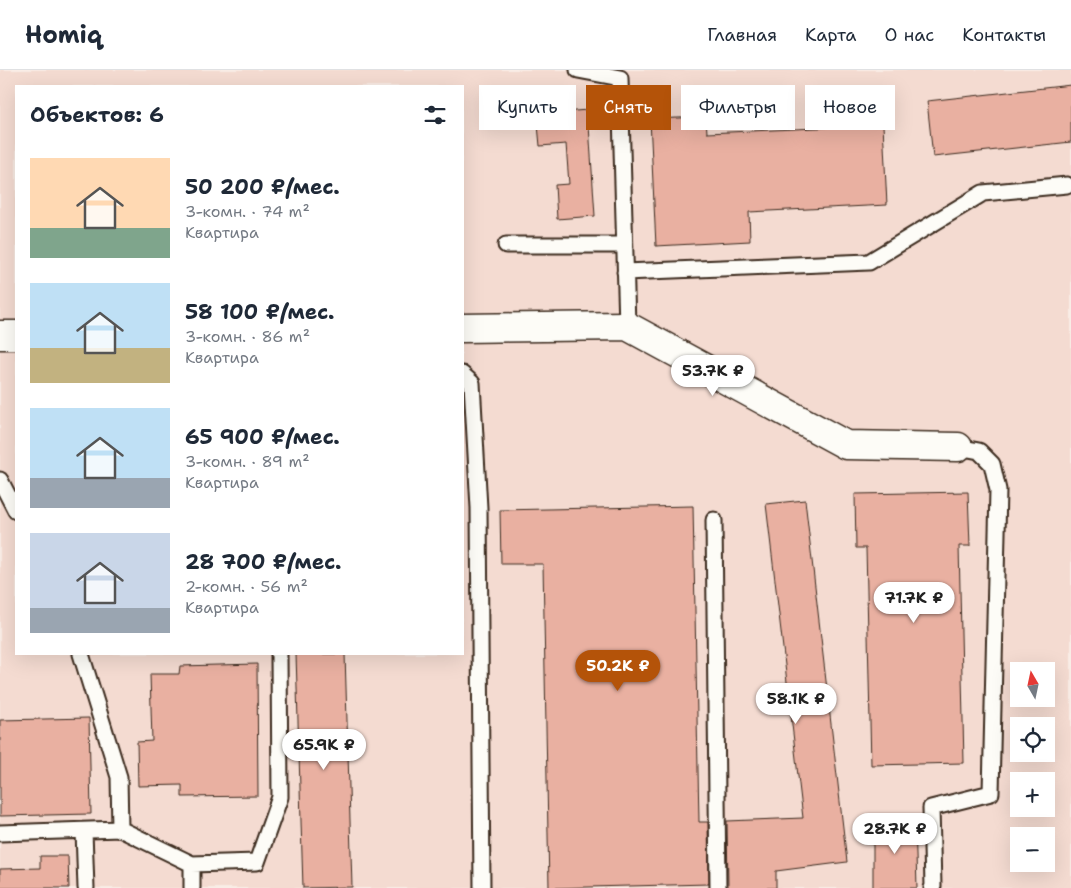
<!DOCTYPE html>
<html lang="ru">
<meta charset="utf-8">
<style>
:root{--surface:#fff;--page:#f2f2f3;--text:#1f2937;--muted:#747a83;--line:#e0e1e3;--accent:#b45309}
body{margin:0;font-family:"Shantell Sans",sans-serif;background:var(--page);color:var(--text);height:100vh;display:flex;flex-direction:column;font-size:19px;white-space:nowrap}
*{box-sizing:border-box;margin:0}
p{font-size:16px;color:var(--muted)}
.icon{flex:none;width:28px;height:28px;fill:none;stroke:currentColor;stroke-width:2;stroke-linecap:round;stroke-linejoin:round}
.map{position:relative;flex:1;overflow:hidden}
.drawer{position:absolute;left:15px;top:15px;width:449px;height:570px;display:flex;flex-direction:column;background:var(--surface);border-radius:0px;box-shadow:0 5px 20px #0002}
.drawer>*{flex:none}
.guide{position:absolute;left:479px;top:15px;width:475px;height:45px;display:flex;gap:10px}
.needle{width:32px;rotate:351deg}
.buttons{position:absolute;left:1010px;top:592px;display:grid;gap:10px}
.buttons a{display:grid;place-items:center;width:45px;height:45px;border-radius:0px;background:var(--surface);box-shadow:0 5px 20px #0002;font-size:25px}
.price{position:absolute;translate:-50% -42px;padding:0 11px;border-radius:18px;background:#fff;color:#222;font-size:16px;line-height:32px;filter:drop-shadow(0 1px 2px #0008)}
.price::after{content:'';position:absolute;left:50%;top:30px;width:15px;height:11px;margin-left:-8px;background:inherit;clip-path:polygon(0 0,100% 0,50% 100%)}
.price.active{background:var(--accent);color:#fff}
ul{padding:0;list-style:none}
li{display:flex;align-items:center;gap:15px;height:125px;padding:0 15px}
li span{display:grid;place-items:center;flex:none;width:140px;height:100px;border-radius:0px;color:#555}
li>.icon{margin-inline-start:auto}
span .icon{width:60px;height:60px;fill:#fffc;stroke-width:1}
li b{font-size:21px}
h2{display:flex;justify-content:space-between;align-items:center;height:60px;padding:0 15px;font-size:21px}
.chip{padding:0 18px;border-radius:0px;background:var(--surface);box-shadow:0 5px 20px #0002;font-size:18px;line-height:45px}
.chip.active{background:var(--accent);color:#fff}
header{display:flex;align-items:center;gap:30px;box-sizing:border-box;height:70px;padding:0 25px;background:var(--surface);border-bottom:1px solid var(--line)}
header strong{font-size:24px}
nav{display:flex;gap:28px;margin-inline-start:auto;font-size:18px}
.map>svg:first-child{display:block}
</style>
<header>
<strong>Homiq</strong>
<nav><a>Главная</a><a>Карта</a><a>О нас</a><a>Контакты</a></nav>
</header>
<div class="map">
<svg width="1071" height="818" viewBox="0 0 1071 818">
<rect width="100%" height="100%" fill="#f9ede6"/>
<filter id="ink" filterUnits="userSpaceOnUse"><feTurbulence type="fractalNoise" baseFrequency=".02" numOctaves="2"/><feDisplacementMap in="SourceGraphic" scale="10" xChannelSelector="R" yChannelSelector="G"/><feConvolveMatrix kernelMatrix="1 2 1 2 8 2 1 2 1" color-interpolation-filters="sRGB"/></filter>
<g filter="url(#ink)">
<path fill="#f4dbd1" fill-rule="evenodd" d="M0,0H1071V818H0ZM16,16H462V584H16ZM1019,601H1046V629H1019ZM1019,656H1046V684H1019ZM1019,711H1046V739H1019ZM1019,766H1046V794H1019Z"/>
<path fill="#e9b0a1" stroke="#3b2a1e" d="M1071,15V72L933,87L927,31Z
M588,40L595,146L557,149L555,115L569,114L566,74L540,76L537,44Z
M706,47L707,63L883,55L887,135L749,142L750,171L656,176L650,49Z
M968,422L970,476H959L964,693L871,695L866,478H856L855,424Z
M805,430L847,792L776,801V818H728L727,751L803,748L766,434Z
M693,436L699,752H708L709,814L549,818L543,494H501L500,440Z
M296,584H345L352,817L303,818Z
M257,594L258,726L182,727V715L138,716L137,672L152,671L150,604H179L180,596Z
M89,648L91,744L0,746V650Z
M915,751L917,818H873V753Z
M40,786H68L69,818H0V799L40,798Z"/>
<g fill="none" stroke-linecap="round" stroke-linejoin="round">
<defs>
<path id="service" d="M578,0L620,8L627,256
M506,175H624
M625,202L869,192L983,123L1067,115
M462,304L472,313L479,438L482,818
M0,410L16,441
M714,450L718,818
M120,759L192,794
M84,761L86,818
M0,763L120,759L119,707L81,584
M192,818V794L257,792L280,727L279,584
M932,818L933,816L931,738L991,723L998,420L992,394L979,381L958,377"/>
<path id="minor" d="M462,258L627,256L846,375L958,377
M0,265H16"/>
</defs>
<use href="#service" stroke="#3b2a1e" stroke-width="19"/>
<use href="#minor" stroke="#3b2a1e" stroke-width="31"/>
<use href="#service" stroke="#fdfcf7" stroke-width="15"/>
<use href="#minor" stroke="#fdfcf7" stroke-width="28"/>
</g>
</g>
</svg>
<div class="buttons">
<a><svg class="needle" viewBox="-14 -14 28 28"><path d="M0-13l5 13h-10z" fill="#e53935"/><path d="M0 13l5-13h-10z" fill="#747a83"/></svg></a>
<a><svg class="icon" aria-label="locate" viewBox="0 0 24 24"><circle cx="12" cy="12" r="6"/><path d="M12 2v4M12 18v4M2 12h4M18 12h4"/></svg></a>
<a>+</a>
<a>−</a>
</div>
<b class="price" style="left:713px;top:327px">53.7K ₽</b>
<b class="price" style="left:914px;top:554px">71.7K ₽</b>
<b class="price active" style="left:618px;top:622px">50.2K ₽</b>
<b class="price" style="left:796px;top:655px">58.1K ₽</b>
<b class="price" style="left:324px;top:701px">65.9K ₽</b>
<b class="price" style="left:895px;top:785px">28.7K ₽</b>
<div class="guide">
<a class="chip">Купить</a>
<a class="chip active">Снять</a>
<a class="chip">Фильтры</a>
<a class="chip">Новое</a>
</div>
<section class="drawer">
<h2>Объектов: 6<svg class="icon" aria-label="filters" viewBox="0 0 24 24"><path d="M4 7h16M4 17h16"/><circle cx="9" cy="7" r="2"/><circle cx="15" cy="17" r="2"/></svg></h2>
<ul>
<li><span style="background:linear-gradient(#ffd9b3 70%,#7fa58c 0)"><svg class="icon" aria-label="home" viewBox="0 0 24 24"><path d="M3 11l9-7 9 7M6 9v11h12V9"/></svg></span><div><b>50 200 ₽/мес.</b><p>3-комн. · 74 m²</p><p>Квартира</p></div></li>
<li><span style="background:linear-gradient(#bfe0f5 65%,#c2b280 0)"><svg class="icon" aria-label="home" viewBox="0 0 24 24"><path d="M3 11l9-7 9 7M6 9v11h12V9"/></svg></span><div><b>58 100 ₽/мес.</b><p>3-комн. · 86 m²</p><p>Квартира</p></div></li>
<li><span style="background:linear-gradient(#bfe0f5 70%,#9aa5b1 0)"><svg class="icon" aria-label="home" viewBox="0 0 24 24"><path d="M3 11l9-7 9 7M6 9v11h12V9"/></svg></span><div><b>65 900 ₽/мес.</b><p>3-комн. · 89 m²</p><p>Квартира</p></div></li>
<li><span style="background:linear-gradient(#c9d6e8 75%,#9aa5b1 0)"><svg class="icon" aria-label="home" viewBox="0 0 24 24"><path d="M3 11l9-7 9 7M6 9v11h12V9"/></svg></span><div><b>28 700 ₽/мес.</b><p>2-комн. · 56 m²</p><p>Квартира</p></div></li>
</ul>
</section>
</div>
